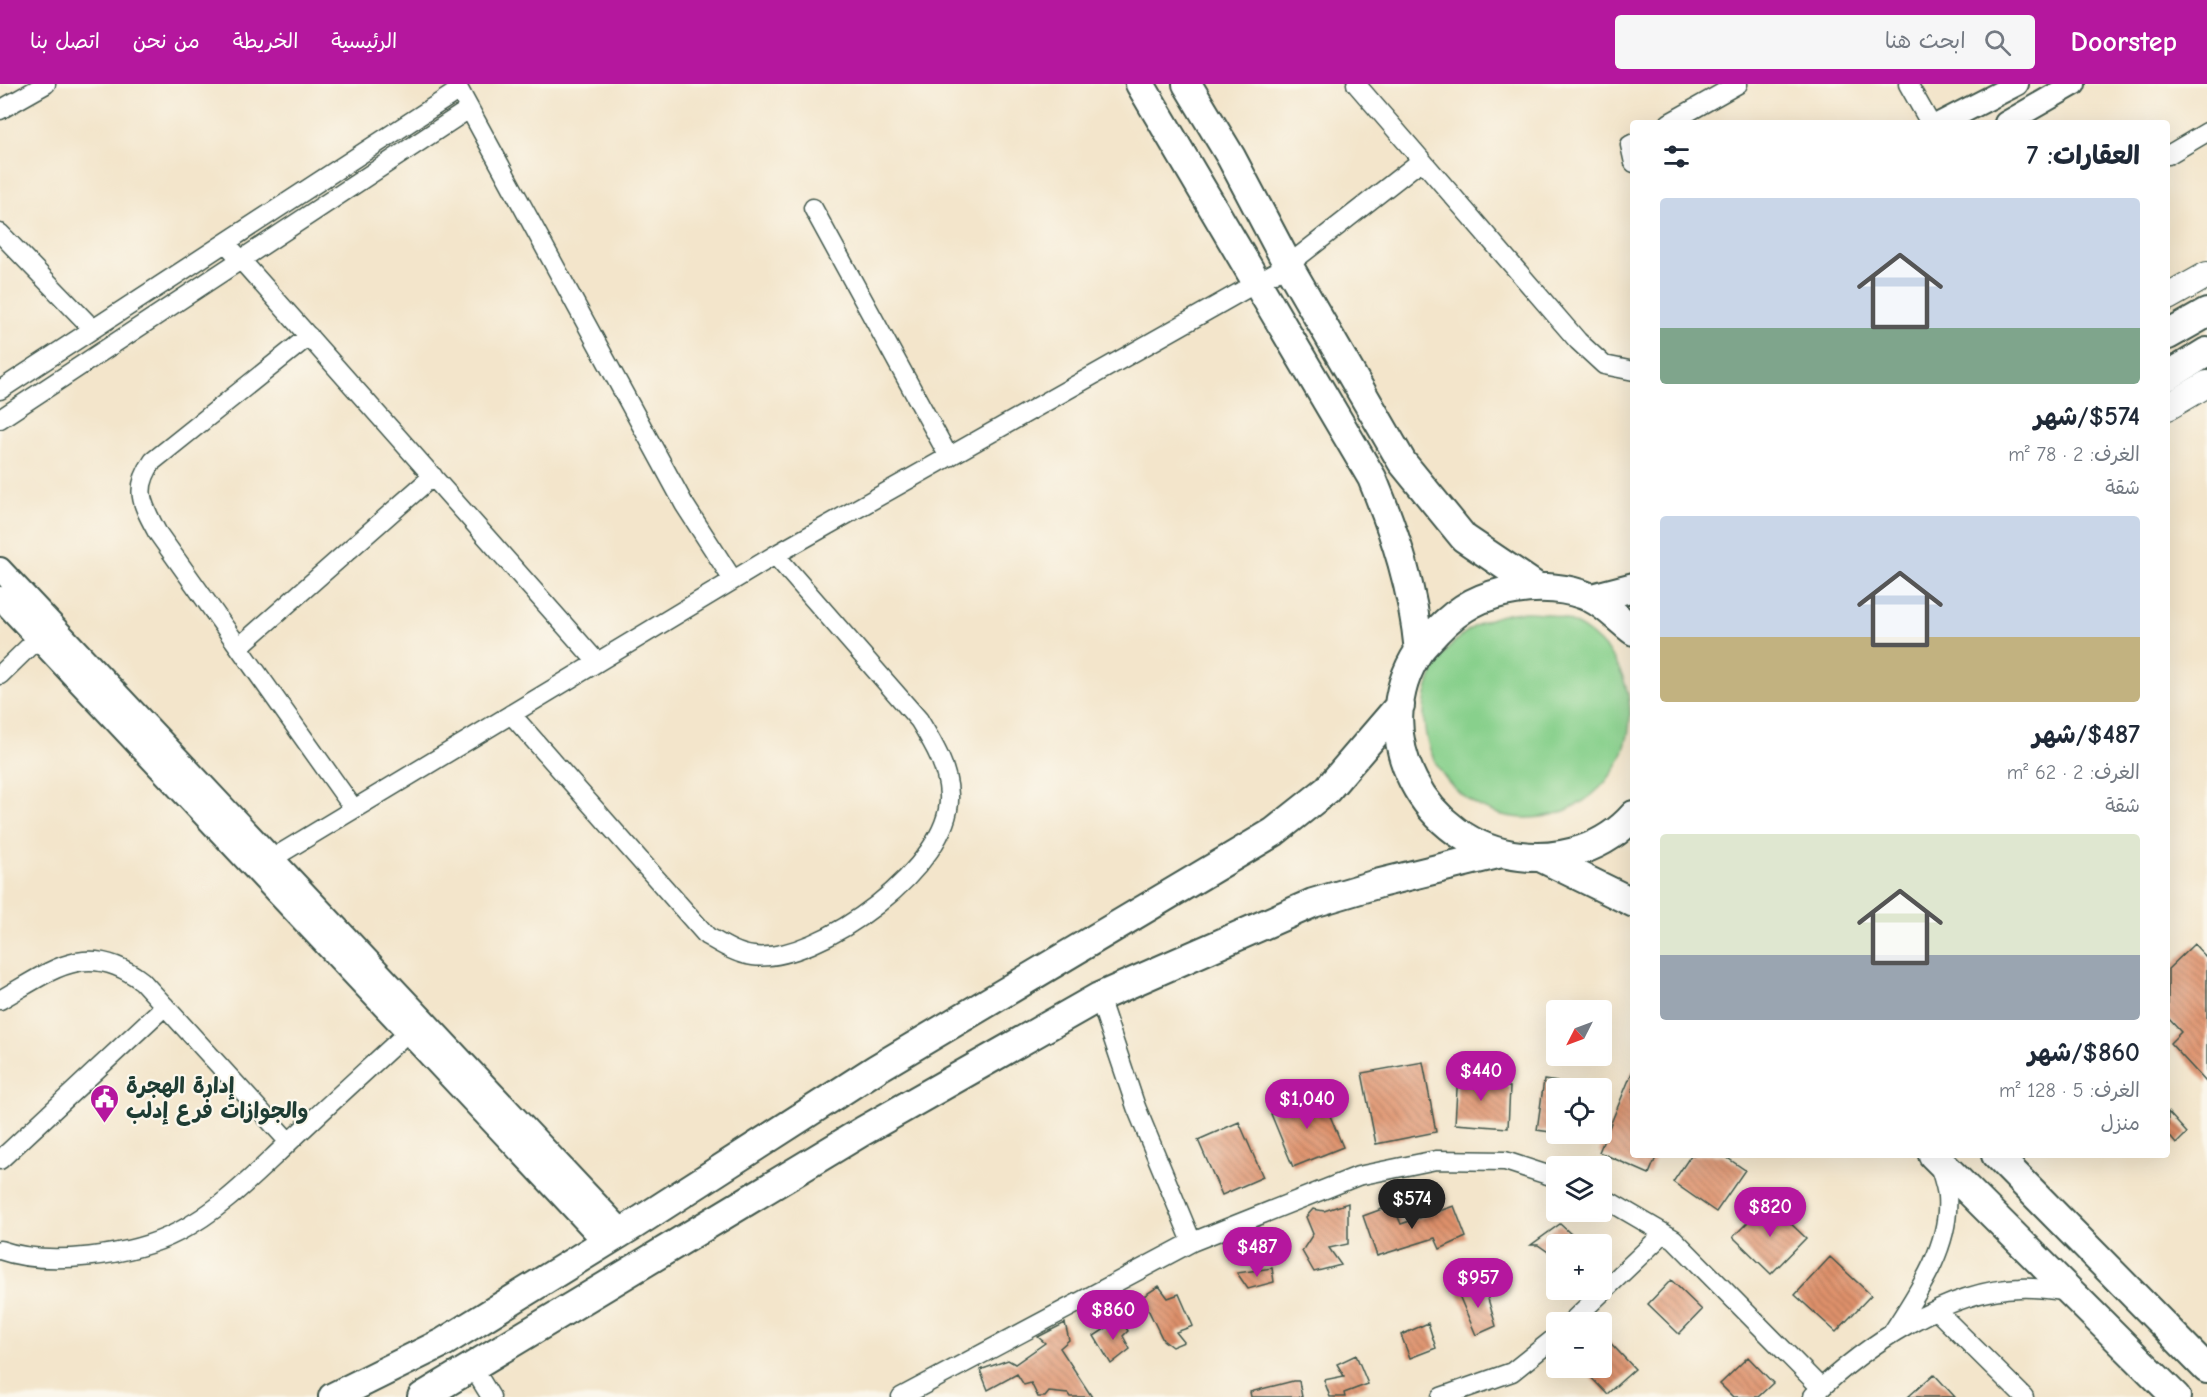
<!DOCTYPE html>
<html lang="ar">
<meta charset="utf-8">
<style>
:root{--surface:#fff;--page:#f6f6f7;--text:#1f2937;--muted:#747a83;--accent:#b5179e}
body{margin:0;font-family:"Comic Neue","Playpen Sans Arabic",sans-serif;background:var(--page);color:var(--text);direction:rtl;height:100vh;display:flex;flex-direction:column;font-size:22px;white-space:nowrap}
*{box-sizing:border-box;margin:0}
p{font-size:20px;color:var(--muted)}
.icon{flex:none;width:33px;height:33px;fill:none;stroke:currentColor;stroke-width:2;stroke-linecap:round;stroke-linejoin:round}
.map{position:relative;flex:1;overflow:hidden;direction:ltr}
.side{position:absolute;left:1630px;top:36px;width:540px;height:1038px;display:flex;flex-direction:column;background:var(--surface);border-radius:6px;box-shadow:0 6px 24px #0002;direction:rtl}
.side>*{flex:none}
.needle{width:39px;rotate:228deg}
.controls{position:absolute;left:1546px;top:916px;display:grid;gap:12px}
.controls a{display:grid;place-items:center;width:66px;height:66px;border-radius:6px;background:var(--surface);box-shadow:0 6px 24px #0002;font-size:30px}
.price{position:absolute;translate:-50% -51px;padding:0 14px;border-radius:21px;background:var(--accent);color:#fff;font-size:20px;line-height:39px;filter:drop-shadow(0 2px 3px #0008)}
.price::after{content:'';position:absolute;left:50%;top:36px;width:18px;height:14px;margin-left:-9px;background:inherit;clip-path:polygon(0 0,100% 0,50% 100%)}
.price.current{background:#222;color:#fff}
ul{padding:0;list-style:none}
li{display:grid;align-content:center;gap:12px;height:318px;padding:0 30px}
li span{display:grid;place-items:center;height:186px;border-radius:6px;color:#555}
li>.icon{margin-inline-start:auto}
span .icon{width:108px;height:108px;fill:#fffc;stroke-width:1}
li b{font-size:26px}
h2{display:flex;justify-content:space-between;align-items:center;height:72px;padding:0 30px;font-size:26px}
header{display:flex;align-items:center;gap:36px;box-sizing:border-box;height:84px;padding:0 30px;background:var(--accent);color:#fff}
header strong{font-size:28px}
nav{display:flex;gap:33px;margin-inline-start:auto;font-size:21px}
.search{width:420px;height:54px;background:var(--page);display:flex;align-items:center;gap:15px;box-sizing:border-box;padding:0 21px;border-radius:6px;color:var(--muted);font-size:22px}
.map>svg:first-child{display:block}
</style>
<header>
<strong>Doorstep</strong>
<div class="search"><svg class="icon" aria-label="search" viewBox="0 0 24 24"><circle cx="10" cy="10" r="6"/><path d="M15 15l6 6"/></svg>ابحث هنا</div>
<nav><a>الرئيسية</a><a>الخريطة</a><a>من نحن</a><a>اتصل بنا</a></nav>
</header>
<div class="map">
<svg width="2207" height="1313" viewBox="0 0 2207 1313">
<defs>
<pattern id="building-back-hatch" width="6" height="6" patternUnits="userSpaceOnUse" patternTransform="scale(1.5)"><rect width="6" height="6" fill="#de906a"/><path d="M-1 5l2 2M0 0l6 6M5-1l2 2" fill="none" stroke="#b37758"/></pattern>
</defs>
<rect width="100%" height="100%" fill="#fbf7ec"/>
<filter id="ink" filterUnits="userSpaceOnUse"><feTurbulence type="fractalNoise" baseFrequency=".0167" numOctaves="2"/><feDisplacementMap in="SourceGraphic" scale="12" xChannelSelector="R" yChannelSelector="G"/><feConvolveMatrix kernelMatrix="1 2 1 2 8 2 1 2 1" color-interpolation-filters="sRGB"/></filter>
<filter id="wash" filterUnits="userSpaceOnUse"><feTurbulence type="fractalNoise" baseFrequency=".008" numOctaves="4" result="noise"/><feDisplacementMap in="SourceGraphic" scale="24" xChannelSelector="R" yChannelSelector="G"/><feGaussianBlur stdDeviation="1.35" result="paint"/><feColorMatrix in="noise" values="0 0 0 0 0 0 0 0 0 0 0 0 0 0 0 0 0 1.4 0 .05"/><feComposite in="paint" operator="in"/></filter>
<g filter="url(#wash)">
<rect width="100%" height="100%" fill="#f3e5cb"/>
<path fill="#88d08c" stroke="#548660" stroke-width="1.5" d="M1424 631a103 103 0 1 1 206 0a103 103 0 1 1-206 0Z"/>
<g id="blocks">
<path fill="url(#building-back-hatch)" d="M2194,860L2207,874V999L2170,959L2181,948L2168,934V885Z
M1423,978L1436,1048L1376,1060L1362,989Z
M1633,986L1634,1071H1657L1649,1090L1599,1068Z
M1458,988L1486,990L1485,1001L1510,1003L1508,1044L1455,1040Z
M1544,996L1557,998V1049L1537,1046Z
M1321,1010L1343,1063L1293,1083L1271,1030Z
M2168,1028L2187,1049L2176,1060L2168,1050Z
M1239,1038L1263,1093L1222,1111L1198,1056Z
M1691,1071H1723L1745,1086L1716,1128L1673,1098Z
M1768,1118L1806,1154L1771,1190L1733,1153Z
M1348,1119V1160L1329,1164L1341,1181L1314,1188L1302,1167L1313,1150L1306,1133L1313,1125L1324,1127Z
M1393,1121L1401,1140L1454,1122L1466,1153L1440,1165L1435,1154L1377,1172L1363,1132Z
M1560,1140L1583,1161H1557V1174L1538,1161H1531Z
M1830,1173L1871,1211L1836,1248L1795,1211Z
M1272,1184L1274,1198L1248,1205L1237,1189Z
M1671,1196L1702,1226L1679,1250L1648,1220Z
M1484,1201L1496,1242L1476,1251L1458,1209Z
M1159,1202L1168,1214L1179,1210L1193,1242L1176,1248L1184,1258L1172,1263L1163,1256L1142,1213Z
M1120,1235L1128,1247L1123,1252L1130,1265L1111,1280L1094,1252Z
M1065,1239L1069,1256L1060,1264L1092,1313H1070L1068,1310L1049,1308L1045,1313H1038L1031,1299L1024,1301L1017,1290L988,1306L980,1286L1008,1276L1015,1280L1045,1259L1038,1253Z
M1428,1239L1436,1264L1410,1274L1401,1251Z
M1602,1250L1635,1285L1607,1310L1582,1284H1602Z
M1356,1271L1368,1300L1344,1309L1345,1313H1330L1324,1296L1344,1292L1337,1280Z
M1748,1273L1773,1299L1758,1313H1733L1720,1300Z
M1934,1290L1955,1313H1908Z
M1293,1297H1299L1302,1313H1251L1250,1308Z"/>
</g>
</g>
<g filter="url(#ink)">
<use href="#blocks" fill-opacity="0" stroke="#3f564b" stroke-width="1.5"/>
<g fill="none" stroke-linecap="round" stroke-linejoin="round">
<defs>
<path id="minor" d="M456,0L684,420L733,496
M1356,0L1578,257L1604,281L1634,287
M1908,0L1930,39
M0,26L46,0
M1669,39L1738,0
M1634,59L1630,61L1634,79
M2168,71L2207,48
M813,124L949,373
M0,149L93,245
M226,159L597,578
M309,252L153,377C133,405 142,420 157,448L354,725
M0,306L459,6
M0,335L469,25
M239,563L433,392
M0,591L38,554
M511,630L707,852C721,860 736,870 753,872C818,880 953,781 949,711C948,683 933,659 919,636L775,471
M273,774L775,471L1288,181L1422,76
M1099,913L1136,1023L1192,1158
M0,916C51,887 87,855 142,897L289,1058
M0,1076L165,922
M1602,1113L1674,1155L1821,1304
M0,1166C48,1183 132,1172 178,1148C219,1127 251,1094 284,1063C325,1024 367,986 408,948
M1936,1226L2024,1313
M1570,1239L1664,1149
M1892,1249C1917,1210 1951,1162 1947,1112C1946,1102 1942,1091 1939,1081
M472,1282L491,1313
M1813,1312C1864,1262 1947,1206 2020,1204C2037,1203 2054,1206 2070,1208
M901,1313L1192,1158L1358,1092L1436,1076L1505,1077L1557,1094
M1441,1313L1512,1288L1557,1252"/>
<path id="tertiary" d="M1941,39L2017,0
M2006,39L2074,0
M0,485L623,1148
M0,514L605,1158"/>
<path id="secondary" d="M2168,213L2207,191
M2168,323L2207,300"/>
<path id="primary" d="M1140,0L1372,394C1396,452 1413,504 1419,567
M1187,0L1231,73L1288,181L1402,378L1464,454L1535,502
M2168,251L2207,229
M2168,292L2207,268
M1592,514L1634,503
M1634,547C1620,537 1606,521 1591,514C1568,503 1539,502 1515,506C1482,511 1460,523 1437,547C1431,554 1424,560 1419,567C1364,650 1425,762 1520,772C1562,777 1605,764 1634,731
M1544,775L1634,819
M1933,1071L2176,1313
M1996,1071L2207,1285
M333,1313L444,1258L635,1140L876,985L1274,748L1327,706L1400,621
M422,1313L863,1047L1099,913L1313,819L1380,799L1498,770"/>
</defs>
<use href="#minor" stroke="#3f564b" stroke-width="21"/>
<use href="#tertiary" stroke="#3f564b" stroke-width="26"/>
<use href="#secondary" stroke="#3f564b" stroke-width="28"/>
<use href="#primary" stroke="#3f564b" stroke-width="32"/>
<use href="#minor" stroke="#fff" stroke-width="18"/>
<use href="#tertiary" stroke="#fff" stroke-width="22"/>
<use href="#secondary" stroke="#fff" stroke-width="26"/>
<use href="#primary" stroke="#fff" stroke-width="28"/>
</g>
</g>
<defs>
<symbol id="civic-pin" viewBox="-11 -11 22 30"><path d="M0 17L-7.5 6A9.5 9.5 0 1 1 7.5 6Z" fill="#b5179e" stroke="#fbf7ec"/><path d="M-.6-6.5H3V-4.5H.6V-3L4-1V1h2V6H-6V1h2V-1L-.6-3ZM-1.2 2.5V6h2.4V2.5Z" fill="#fff"/></symbol>
</defs>
<g fill-rule="evenodd">
<use href="#civic-pin" x="88" y="998" width="33" height="45"/>
</g>
<g text-anchor="middle" stroke-width="4.5" stroke-linejoin="round" paint-order="stroke">
<g font-size="22" font-weight="bold" fill="#1f3d34" stroke="#fbf7ec" text-anchor="start">
<text x="126" y="1009">إدارة الهجرة<tspan x="126" dy="25">والجوازات فرع إدلب</tspan></text>
</g>
</g>
</svg>
<div class="controls">
<a><svg class="needle" viewBox="-14 -14 28 28"><path d="M0-13l5 13h-10z" fill="#e53935"/><path d="M0 13l5-13h-10z" fill="#747a83"/></svg></a>
<a><svg class="icon" aria-label="locate" viewBox="0 0 24 24"><circle cx="12" cy="12" r="6"/><path d="M12 2v4M12 18v4M2 12h4M18 12h4"/></svg></a>
<a><svg class="icon" aria-label="layers" viewBox="0 0 24 24"><path d="M12 4l9 5-9 5-9-5zM3 14l9 5 9-5"/></svg></a>
<a>+</a>
<a>−</a>
</div>
<b class="price" style="left:1481px;top:1018px">$440</b>
<b class="price" style="left:1307px;top:1046px">$1,040</b>
<b class="price current" style="left:1412px;top:1146px">$574</b>
<b class="price" style="left:1770px;top:1154px">$820</b>
<b class="price" style="left:1257px;top:1194px">$487</b>
<b class="price" style="left:1478px;top:1225px">$957</b>
<b class="price" style="left:1113px;top:1257px">$860</b>
<section class="side">
<h2>العقارات: 7<svg class="icon" aria-label="filters" viewBox="0 0 24 24"><path d="M4 7h16M4 17h16"/><circle cx="9" cy="7" r="2"/><circle cx="15" cy="17" r="2"/></svg></h2>
<ul>
<li><span style="background:linear-gradient(#c9d6e8 70%,#7fa58c 0)"><svg class="icon" aria-label="home" viewBox="0 0 24 24"><path d="M3 11l9-7 9 7M6 9v11h12V9"/></svg></span><div><b>$574/شهر</b><p>الغرف: 2 · 78 m²</p><p>شقة</p></div></li>
<li><span style="background:linear-gradient(#c9d6e8 65%,#c2b280 0)"><svg class="icon" aria-label="home" viewBox="0 0 24 24"><path d="M3 11l9-7 9 7M6 9v11h12V9"/></svg></span><div><b>$487/شهر</b><p>الغرف: 2 · 62 m²</p><p>شقة</p></div></li>
<li><span style="background:linear-gradient(#dfe7d0 65%,#9aa5b1 0)"><svg class="icon" aria-label="home" viewBox="0 0 24 24"><path d="M3 11l9-7 9 7M6 9v11h12V9"/></svg></span><div><b>$860/شهر</b><p>الغرف: 5 · 128 m²</p><p>منزل</p></div></li>
</ul>
</section>
</div>
